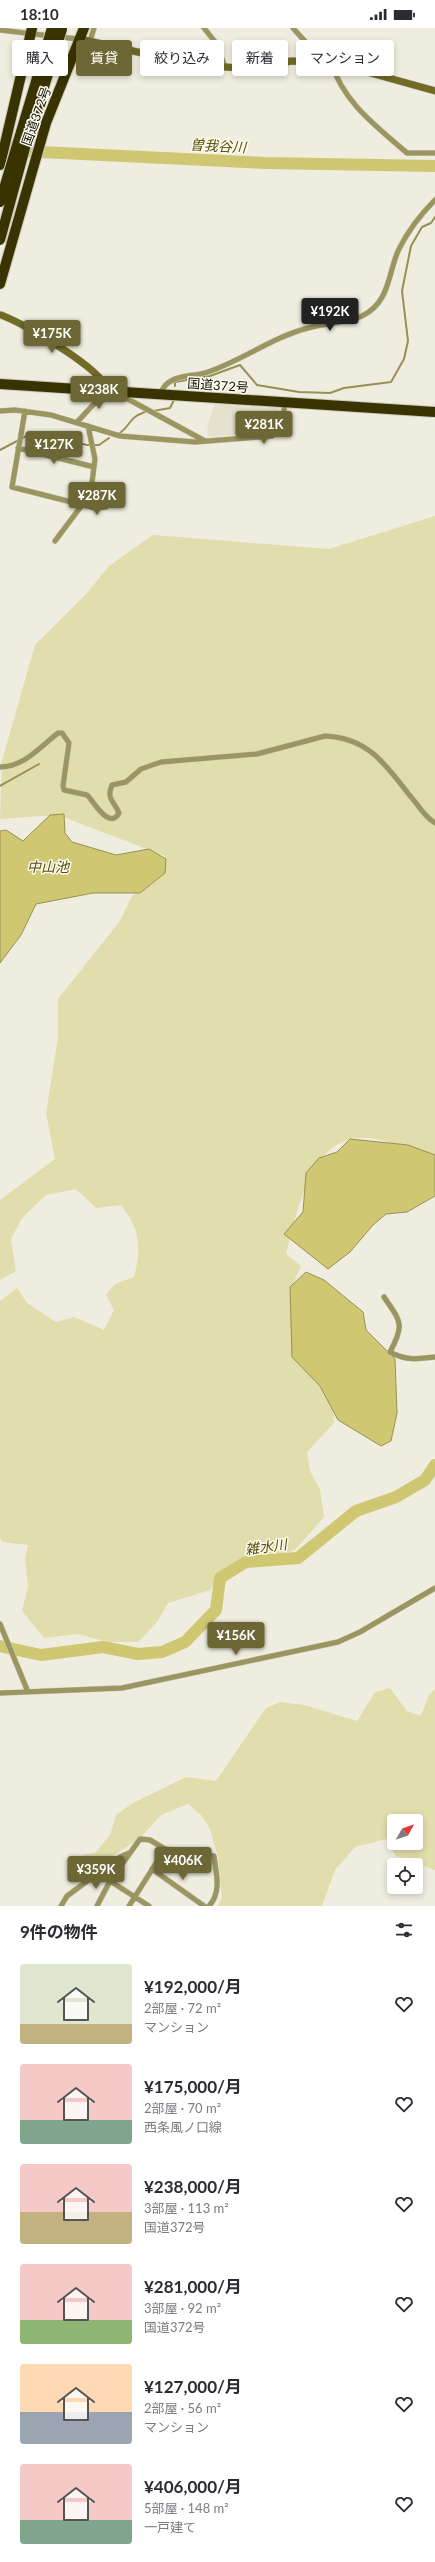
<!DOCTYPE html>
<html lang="ja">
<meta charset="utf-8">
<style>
:root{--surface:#fff;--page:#f2f2f3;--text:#2b2b33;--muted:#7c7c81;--accent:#6c6734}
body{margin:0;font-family:Lato,"Noto Sans JP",sans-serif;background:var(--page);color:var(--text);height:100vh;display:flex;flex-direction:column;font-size:15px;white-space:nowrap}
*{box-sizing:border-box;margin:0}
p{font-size:13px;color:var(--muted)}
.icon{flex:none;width:22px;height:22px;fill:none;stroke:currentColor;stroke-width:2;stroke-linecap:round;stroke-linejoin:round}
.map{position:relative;height:1878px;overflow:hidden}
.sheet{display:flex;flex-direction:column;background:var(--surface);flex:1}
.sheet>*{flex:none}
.top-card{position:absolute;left:12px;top:12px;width:411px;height:36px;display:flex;gap:8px}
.needle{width:26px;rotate:50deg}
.controls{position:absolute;left:387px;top:1786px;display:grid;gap:8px}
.controls a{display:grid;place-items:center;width:36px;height:36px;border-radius:4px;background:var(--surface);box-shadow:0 2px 6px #0003;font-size:20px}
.price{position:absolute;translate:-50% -34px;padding:0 9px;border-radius:4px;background:var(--accent);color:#fff;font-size:13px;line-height:26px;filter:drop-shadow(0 1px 2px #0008)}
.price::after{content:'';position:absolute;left:50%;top:24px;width:12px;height:9px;margin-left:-6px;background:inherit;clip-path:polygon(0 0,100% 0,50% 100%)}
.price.on{background:#222;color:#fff}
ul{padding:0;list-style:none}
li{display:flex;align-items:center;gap:12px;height:100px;padding:0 20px}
li span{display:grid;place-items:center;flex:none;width:112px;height:80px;border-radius:4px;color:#555}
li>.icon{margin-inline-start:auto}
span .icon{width:48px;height:48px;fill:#fffc;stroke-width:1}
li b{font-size:17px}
h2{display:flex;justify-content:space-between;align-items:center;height:48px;padding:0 20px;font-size:17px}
.chip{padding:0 14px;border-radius:4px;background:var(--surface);box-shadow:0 2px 6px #0003;font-size:14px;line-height:36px}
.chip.on{background:var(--accent);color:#fff}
.status{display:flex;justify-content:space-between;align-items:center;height:28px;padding:0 20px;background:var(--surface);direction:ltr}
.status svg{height:11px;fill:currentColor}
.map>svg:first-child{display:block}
</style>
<div class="status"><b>18:10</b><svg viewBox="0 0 49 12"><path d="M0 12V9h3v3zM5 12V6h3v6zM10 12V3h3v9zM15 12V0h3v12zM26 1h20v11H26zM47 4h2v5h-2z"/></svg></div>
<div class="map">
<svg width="435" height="1878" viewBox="0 0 435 1878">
<rect width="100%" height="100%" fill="#eeeddf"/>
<path fill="#e4e2cc" d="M215,375L275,379L280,382L278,399L271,404L207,409L208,396Z"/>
<path fill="#e2ddac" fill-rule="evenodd" d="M435,488V1134C417,1127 393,1114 375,1111C311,1099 299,1181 286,1226L301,1238L294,1254L290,1274L295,1290L291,1310L333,1378L334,1395L307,1424L310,1443L320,1462L324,1489L295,1522L280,1527L251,1528L221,1543L210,1562L168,1575L157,1594L138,1614H107L79,1606L44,1610L22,1583L28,1559L25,1530L28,1517L2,1514L0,1510V1273L17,1260L27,1275L56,1294L74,1289L104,1302L114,1282L106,1267L115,1256L134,1249C142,1219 140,1202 121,1177L96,1180L76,1161L46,1167L22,1190L11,1211L16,1243L0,1252V1172L55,1131L46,1085L58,1010V971L120,893L132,868L162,847L165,828L58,787L0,791L2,733L35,617L88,564L109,538L153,507L329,521Z
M390,1660L407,1683L421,1688L429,1667L435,1661V1842L396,1828L386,1811L355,1819L335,1842L322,1878H218L222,1871L218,1830L210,1801L202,1788L188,1776L161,1787L141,1809L80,1850L78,1838L83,1827L95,1825L110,1807L116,1787L131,1776L186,1749L216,1753L266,1680L280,1674L304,1677L357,1693L375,1664ZM394,1793H416V1815H394Z"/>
<path fill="#d0c773" stroke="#979154" d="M64,786L65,805L72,814L116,827L149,821L166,831L165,845L140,865H93L36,876L21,907L0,935V803L6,802L23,813L50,787Z
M350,1111L408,1117L435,1127V1168L407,1184L386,1186L373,1197L350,1224L328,1241L284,1206L303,1184L306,1145L319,1130L337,1124Z
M306,1244L324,1252L363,1284L366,1302L395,1331L397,1385L391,1413L381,1418L338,1392L320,1358L292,1329L290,1259Z"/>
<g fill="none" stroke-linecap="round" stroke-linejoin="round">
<path stroke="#979154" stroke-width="2" d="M175,358V354L210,348L240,337L257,357L299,364L330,365L344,360L391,354L404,331L408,313L402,263L411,218L422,199L431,195L435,189
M153,383L170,380L174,372
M120,405C132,396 128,390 145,384
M0,422L34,404L87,417H99L109,410
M0,758L39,736"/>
<path stroke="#d0c773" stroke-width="12" d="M0,122L265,135L435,138
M0,1618L41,1627L103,1619L138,1626L162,1624L185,1614L216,1582L220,1550L246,1534L298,1530L356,1483L396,1469L425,1452L435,1437"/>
<defs>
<path id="street" d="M204,0L216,15L225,39
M293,0L310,19L314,32
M0,2L51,8
M59,9L80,11
M90,13L94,0
M331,34C343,74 376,98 407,125H435
M124,363L126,370L205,413
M160,367C167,345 190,350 208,344C243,332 273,309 308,300C325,295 346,295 362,288C391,274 388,243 399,221C408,203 421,186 435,172
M0,383L15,382L51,387L120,408L195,414L272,408L282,399L285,374
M25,383L12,459L95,480L106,479
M78,393L106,363
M88,398L95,431L89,478
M18,420L94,439
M92,459L107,463
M55,513L82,477
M0,739C24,739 41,718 58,705H62L69,715L63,758L64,762L87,767C93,772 109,803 119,785C114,773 106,771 112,757L126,754L141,741L161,734L257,726L325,708C373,710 389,743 416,775C421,782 427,790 435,795
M384,1269C401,1294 405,1296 390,1324C406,1333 418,1331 435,1329
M0,1596L28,1664
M0,1665L122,1660L338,1614L360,1604L435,1560
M152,1841L204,1878
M110,1853L149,1878
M61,1878L67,1868L120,1829L129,1825
M97,1878L110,1853L140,1811L150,1812L165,1821L214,1828C216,1845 222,1864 209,1878
M129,1878L165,1821"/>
<path id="secondary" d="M80,11L195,37L255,41L291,33L331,34L435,63
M1,287C24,296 100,339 108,362"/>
<path id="highway" d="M0,137L32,0
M0,256L46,95L84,0
M0,356L435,384"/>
</defs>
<use href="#street" stroke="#cbcabd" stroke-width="6"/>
<use href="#secondary" stroke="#cbcabd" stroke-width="8"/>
<use href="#highway" stroke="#cbcabd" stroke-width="12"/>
<use href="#street" stroke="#9b955f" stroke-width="5"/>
<use href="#secondary" stroke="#726b25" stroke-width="7"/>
<use href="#highway" stroke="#393301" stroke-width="10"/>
<defs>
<path id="highway-bridge" d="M0,174L52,0
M0,212L25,120L62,1"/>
</defs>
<use href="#highway-bridge" stroke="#cbcabd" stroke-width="12" stroke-linecap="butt"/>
<use href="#highway-bridge" stroke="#393301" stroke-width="10"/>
</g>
<g text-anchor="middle" stroke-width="3" stroke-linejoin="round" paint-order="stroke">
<g font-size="13" fill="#12120d" stroke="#fcfbec">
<text transform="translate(36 88) rotate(-70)" y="5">国道372号</text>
<text transform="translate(218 357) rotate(4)" y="5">国道372号</text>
</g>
<g font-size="14" font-style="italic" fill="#554e0d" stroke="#fcfbec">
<text transform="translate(218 118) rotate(3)" y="5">曽我谷川</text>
<text x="48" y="844">中山池</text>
<text transform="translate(266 1519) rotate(-7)" y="5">雑水川</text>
</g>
</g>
</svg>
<div class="controls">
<a><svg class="needle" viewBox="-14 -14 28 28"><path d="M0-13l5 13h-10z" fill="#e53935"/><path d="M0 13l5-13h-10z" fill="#7c7c81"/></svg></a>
<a><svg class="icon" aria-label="locate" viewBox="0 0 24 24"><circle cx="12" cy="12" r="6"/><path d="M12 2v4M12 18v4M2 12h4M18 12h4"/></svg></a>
</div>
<b class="price on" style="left:330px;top:304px">¥192K</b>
<b class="price" style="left:52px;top:326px">¥175K</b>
<b class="price" style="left:99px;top:382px">¥238K</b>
<b class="price" style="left:264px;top:417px">¥281K</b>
<b class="price" style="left:54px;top:437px">¥127K</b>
<b class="price" style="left:97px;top:488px">¥287K</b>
<b class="price" style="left:236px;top:1628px">¥156K</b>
<b class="price" style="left:183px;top:1853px">¥406K</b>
<b class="price" style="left:96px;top:1862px">¥359K</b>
<div class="top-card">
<a class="chip">購入</a>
<a class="chip on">賃貸</a>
<a class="chip">絞り込み</a>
<a class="chip">新着</a>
<a class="chip">マンション</a>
</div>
</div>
<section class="sheet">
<h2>9件の物件<svg class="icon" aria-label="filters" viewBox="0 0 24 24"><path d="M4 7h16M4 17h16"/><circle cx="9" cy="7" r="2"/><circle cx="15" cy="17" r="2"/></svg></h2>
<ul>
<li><span style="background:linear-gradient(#dfe7d0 75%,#c2b280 0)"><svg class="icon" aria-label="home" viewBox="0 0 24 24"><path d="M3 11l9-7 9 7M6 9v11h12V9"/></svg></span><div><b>¥192,000/月</b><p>2部屋 · 72 m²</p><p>マンション</p></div><svg class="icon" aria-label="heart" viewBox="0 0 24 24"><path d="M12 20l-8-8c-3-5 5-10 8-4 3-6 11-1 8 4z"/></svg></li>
<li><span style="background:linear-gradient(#f6c9c9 70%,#7fa58c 0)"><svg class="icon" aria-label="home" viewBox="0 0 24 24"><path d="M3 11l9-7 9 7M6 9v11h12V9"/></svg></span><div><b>¥175,000/月</b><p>2部屋 · 70 m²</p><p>西条風ノ口線</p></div><svg class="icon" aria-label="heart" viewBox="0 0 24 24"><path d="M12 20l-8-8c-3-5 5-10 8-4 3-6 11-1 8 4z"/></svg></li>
<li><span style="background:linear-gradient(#f6c9c9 60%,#c2b280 0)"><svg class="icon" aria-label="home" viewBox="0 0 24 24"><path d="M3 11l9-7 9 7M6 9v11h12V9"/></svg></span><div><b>¥238,000/月</b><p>3部屋 · 113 m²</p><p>国道372号</p></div><svg class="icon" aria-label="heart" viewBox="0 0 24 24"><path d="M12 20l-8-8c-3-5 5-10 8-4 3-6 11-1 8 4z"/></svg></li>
<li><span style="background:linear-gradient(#f6c9c9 70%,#8fb573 0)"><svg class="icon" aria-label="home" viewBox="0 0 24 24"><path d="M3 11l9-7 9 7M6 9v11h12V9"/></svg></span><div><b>¥281,000/月</b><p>3部屋 · 92 m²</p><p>国道372号</p></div><svg class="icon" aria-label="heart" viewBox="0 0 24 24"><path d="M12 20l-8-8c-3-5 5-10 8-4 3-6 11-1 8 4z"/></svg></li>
<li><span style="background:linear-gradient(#ffd9b3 60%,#9aa5b1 0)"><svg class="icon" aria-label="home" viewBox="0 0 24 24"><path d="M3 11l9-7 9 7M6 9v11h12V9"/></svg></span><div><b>¥127,000/月</b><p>2部屋 · 56 m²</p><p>マンション</p></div><svg class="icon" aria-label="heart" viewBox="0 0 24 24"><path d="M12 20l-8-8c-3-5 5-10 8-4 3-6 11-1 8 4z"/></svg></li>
<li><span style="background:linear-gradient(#f6c9c9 70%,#7fa58c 0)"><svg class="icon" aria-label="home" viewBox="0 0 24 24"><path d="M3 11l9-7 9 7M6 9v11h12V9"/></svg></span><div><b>¥406,000/月</b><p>5部屋 · 148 m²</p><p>一戸建て</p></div><svg class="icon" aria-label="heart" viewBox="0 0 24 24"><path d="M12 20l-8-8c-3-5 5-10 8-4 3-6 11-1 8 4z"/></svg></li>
</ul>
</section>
